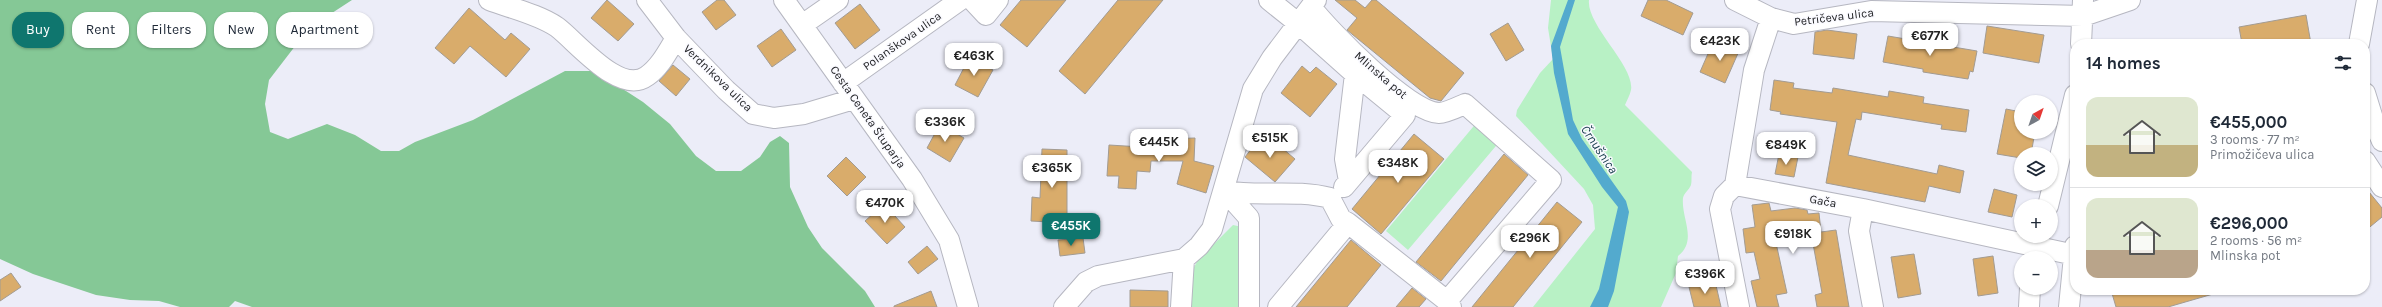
<!DOCTYPE html>
<meta charset="utf-8">
<style>
:root{--surface:#fff;--page:#f2f2f3;--text:#1f2937;--muted:#747a83;--line:#e0e1e3;--accent:#0f766e}
body{margin:0;font-family:Karla,sans-serif;background:var(--page);color:var(--text);height:100vh;display:flex;flex-direction:column;font-size:15px;white-space:nowrap}
*{box-sizing:border-box;margin:0}
p{font-size:13px;color:var(--muted)}
.icon{flex:none;width:22px;height:22px;fill:none;stroke:currentColor;stroke-width:2;stroke-linecap:round;stroke-linejoin:round}
.map{position:relative;flex:1;overflow:hidden}
.side{position:absolute;left:2070px;top:39px;width:300px;height:256px;display:flex;flex-direction:column;background:var(--surface);border-radius:16px;box-shadow:0 1px 3px #0004}
.side>*{flex:none}
.banner{position:absolute;left:12px;top:12px;width:380px;height:36px;display:flex;gap:8px}
.needle{width:26px;rotate:40deg}
.tools{position:absolute;left:2014px;top:95px;display:grid;gap:8px}
.tools a{display:grid;place-items:center;width:44px;height:44px;border-radius:50%;background:var(--surface);box-shadow:0 1px 3px #0004;font-size:20px}
.price{position:absolute;translate:-50% -34px;padding:0 9px;border-radius:8px;background:#fff;color:#222;font-size:13px;line-height:26px;filter:drop-shadow(0 1px 2px #0008)}
.price::after{content:'';position:absolute;left:50%;top:24px;width:12px;height:9px;margin-left:-6px;background:inherit;clip-path:polygon(0 0,100% 0,50% 100%)}
.price.selected{background:var(--accent);color:#fff}
ul{padding:0;list-style:none}
li{display:flex;align-items:center;gap:12px;height:100px;padding:0 16px}
li+li{border-top:1px solid var(--line)}
li span{display:grid;place-items:center;flex:none;width:112px;height:80px;border-radius:12px;color:#555}
li>.icon{margin-inline-start:auto}
span .icon{width:48px;height:48px;fill:#fffc;stroke-width:1}
li b{font-size:17px}
h2{display:flex;justify-content:space-between;align-items:center;height:48px;padding:0 16px;font-size:17px}
.pill{padding:0 14px;border-radius:16px;background:var(--surface);box-shadow:0 1px 3px #0004;font-size:14px;line-height:36px}
.pill.selected{background:var(--accent);color:#fff}
.map>svg:first-child{display:block}
</style>
<div class="map">
<svg width="2382" height="307" viewBox="0 0 2382 307">
<rect width="100%" height="100%" fill="#ecedf8"/>
<path fill="#b8f1c5" d="M1551,0H1589C1586,25 1635,66 1631,90C1630,95 1627,100 1625,105L1692,172C1691,176 1692,181 1691,185C1689,190 1684,193 1683,198C1681,219 1698,240 1678,256L1676,273L1661,307H1533L1595,229L1593,205L1584,189L1516,116L1517,110L1540,73L1553,59L1548,28Z
M1478,121L1501,140L1408,250L1386,231Z
M1233,225L1242,227L1239,307H1191L1193,269L1198,260Z"/>
<path fill="#85c896" d="M0,0H352L309,28L269,80L265,104L270,132L288,139L327,124L355,135L381,151H399L415,142L473,120L565,71H595L643,102L670,124L696,156L716,171H741L760,157L770,142L780,136L789,143L790,187L808,227L822,248L865,291L875,307H252L235,301L229,307H180L159,301L130,300L96,295L33,274L0,259Z"/>
<path fill="#53aace" d="M1568,0H1575L1560,47L1573,120L1582,139L1626,201L1629,212L1614,291L1608,307H1590L1599,289L1618,207L1602,187L1568,134L1554,73L1551,46Z"/>
<path fill="#d9ac6b" stroke="#a29b92" d="M607,0L634,24L618,41L591,18Z
M717,0H724L736,15L716,30L702,12Z
M1021,0H1066L1027,47L1000,25Z
M1118,0H1163L1085,94L1059,71Z
M1335,0H1355L1365,8L1372,0H1376L1464,73L1441,101L1430,98L1347,30L1357,18Z
M1648,0H1666L1693,13L1683,35L1641,16Z
M860,4L880,30L855,49L835,23Z
M469,8L505,40L511,33L530,49L506,77L470,46L454,64L435,48Z
M2306,15L2311,44H2242L2239,27Z
M1508,23L1524,50L1506,61L1490,34Z
M1987,26L2044,35L2039,63L1983,53Z
M781,29L796,50L772,67L757,46Z
M1827,30L1857,34L1854,59L1813,54L1815,32Z
M1888,36L1977,51L1973,72L1970,71L1968,79L1923,72V69L1883,62Z
M1714,40L1739,51L1725,83L1700,72Z
M969,58L993,70L978,97L955,85Z
M673,65L690,79L676,96L659,81Z
M1302,66L1310,73L1316,67L1337,84L1310,117L1281,93Z
M1774,80L1794,83L1793,88L1832,93L1833,88L1888,97L1889,91L1924,97L1923,103L1969,110L1966,132L1941,129L1942,125L1862,112L1861,120L1856,119L1848,155L1937,174L1939,165L1964,171L1960,193L1929,186L1925,202L1826,183L1837,122L1780,114L1781,112L1770,110Z
M2006,109L2021,112V132H2035L2031,154H2021V158L1997,154Z
M940,124L964,138L950,162L927,148Z
M1414,134L1444,159L1381,234L1352,209Z
M1195,138L1194,161L1214,166L1206,193L1177,184L1183,161H1151L1150,172L1137,171L1136,189L1118,188L1119,176H1107L1109,145L1158,148V139Z
M1259,139L1270,148L1275,142L1295,159L1275,182L1245,157Z
M1042,149L1067,150V223L1031,221L1032,197L1040,198Z
M1504,154L1528,175L1441,281L1416,262Z
M1779,154L1798,157L1794,177L1775,174Z
M846,157L866,177L847,196L827,176Z
M2365,187L2382,208V217L2365,231Z
M1994,189L2017,195L2012,217L1988,212Z
M1557,202L1582,222L1513,307H1472Z
M1769,203L1771,211L1795,208L1807,210L1808,214L1819,213L1821,232L1836,230L1849,307H1817L1815,295L1822,293L1812,238L1776,243L1787,293L1776,295L1779,307H1757L1751,281L1760,279L1754,252L1746,253L1743,229L1755,227L1752,205Z
M884,204L905,227L887,244L865,221Z
M1083,238L1085,253L1060,256L1058,240Z
M1351,240L1381,265L1347,307H1296Z
M927,246L938,259L918,274L908,262Z
M1914,254L1921,294L1898,298L1891,257Z
M1993,256L1998,293L1978,296L1973,259Z
M11,273L21,287L0,301V280Z
M1715,281L1721,307H1694L1689,287Z
M1412,288L1426,299L1419,307H1396Z
M1130,290L1168,291V307H1130Z
M2111,290H2213V294L2168,307H2116Z
M931,291L937,307H894V306Z"/>
<g fill="none" stroke-linecap="round" stroke-linejoin="round">
<defs>
<path id="minor" d="M489,0C510,8 538,14 557,27C577,42 620,96 647,76C660,67 668,51 676,38
M647,0L676,38L726,90L753,114L774,118L804,114L854,99
M784,0L912,179L949,240L968,307
M972,0L986,15L998,0
M1269,0L1299,24L1355,74L1345,159L1349,181
M1735,0L1771,18L1794,24L1871,11L2083,16L2130,0
M1311,7C1331,32 1408,112 1439,113C1446,113 1458,107 1465,104L1551,180L1447,301
M802,25L838,0
M2081,44L2083,0
M2359,44L2367,0
M843,83L960,0
M2365,93L2374,122L2382,141
M2365,161L2382,187
M1735,185L1754,70L1771,18
M1344,187L1405,115L1355,74
M1225,191C1260,197 1296,189 1330,198L1341,219L1348,223L1278,307
M1225,191L1249,218V307
M2048,206L2075,95
M1863,209L1859,231L1873,307
M1348,223L1447,301L1451,307
M1064,307L1086,282L1098,276L1184,259L1199,246L1212,229L1253,89L1272,58L1316,0
M1181,307L1184,259
M1739,307L1720,209L1724,196L1735,185L1863,209L2075,255
M2029,307L2030,288
M2069,307L2075,246"/>
</defs>
<use href="#minor" stroke="#b6b7c1" stroke-width="22"/>
<use href="#minor" stroke="#fff" stroke-width="20"/>
</g>
<g text-anchor="middle" stroke-width="3" stroke-linejoin="round" paint-order="stroke">
<g font-size="12" fill="#1c1d20" stroke="#fafaff">
<text transform="translate(1834 17) rotate(-7)" y="4">Petričeva ulica</text>
<text transform="translate(902 41) rotate(-35)" y="4">Polanškova ulica</text>
<text transform="translate(1381 75) rotate(41)" y="4">Mlinska pot</text>
<text transform="translate(718 78) rotate(44)" y="4">Verdnikova ulica</text>
<text transform="translate(868 117) rotate(55)" y="4">Cesta Ceneta Štuparja</text>
<text transform="translate(1823 201) rotate(10)" y="4">Gača</text>
</g>
<g font-size="13" font-style="italic" fill="#143b4a" stroke="#fafaff">
<text transform="translate(1600 149) rotate(56)" y="5">Črnušnica</text>
</g>
</g>
</svg>
<div class="tools">
<a><svg class="needle" viewBox="-14 -14 28 28"><path d="M0-13l5 13h-10z" fill="#e53935"/><path d="M0 13l5-13h-10z" fill="#747a83"/></svg></a>
<a><svg class="icon" aria-label="layers" viewBox="0 0 24 24"><path d="M12 4l9 5-9 5-9-5zM3 14l9 5 9-5"/></svg></a>
<a>+</a>
<a>−</a>
</div>
<b class="price" style="left:1930px;top:57px">€677K</b>
<b class="price" style="left:1720px;top:62px">€423K</b>
<b class="price" style="left:974px;top:77px">€463K</b>
<b class="price" style="left:945px;top:143px">€336K</b>
<b class="price" style="left:1270px;top:159px">€515K</b>
<b class="price" style="left:1159px;top:163px">€445K</b>
<b class="price" style="left:1786px;top:166px">€849K</b>
<b class="price" style="left:1398px;top:184px">€348K</b>
<b class="price" style="left:1052px;top:189px">€365K</b>
<b class="price" style="left:885px;top:224px">€470K</b>
<b class="price selected" style="left:1071px;top:247px">€455K</b>
<b class="price" style="left:1793px;top:255px">€918K</b>
<b class="price" style="left:1530px;top:259px">€296K</b>
<b class="price" style="left:1705px;top:295px">€396K</b>
<div class="banner">
<a class="pill selected">Buy</a>
<a class="pill">Rent</a>
<a class="pill">Filters</a>
<a class="pill">New</a>
<a class="pill">Apartment</a>
</div>
<section class="side">
<h2>14 homes<svg class="icon" aria-label="filters" viewBox="0 0 24 24"><path d="M4 7h16M4 17h16"/><circle cx="9" cy="7" r="2"/><circle cx="15" cy="17" r="2"/></svg></h2>
<ul>
<li><span style="background:linear-gradient(#dfe7d0 60%,#c2b280 0)"><svg class="icon" aria-label="home" viewBox="0 0 24 24"><path d="M3 11l9-7 9 7M6 9v11h12V9"/></svg></span><div><b>€455,000</b><p>3 rooms · 77 m²</p><p>Primožičeva ulica</p></div></li>
<li><span style="background:linear-gradient(#dfe7d0 65%,#b9a48a 0)"><svg class="icon" aria-label="home" viewBox="0 0 24 24"><path d="M3 11l9-7 9 7M6 9v11h12V9"/></svg></span><div><b>€296,000</b><p>2 rooms · 56 m²</p><p>Mlinska pot</p></div></li>
</ul>
</section>
</div>
